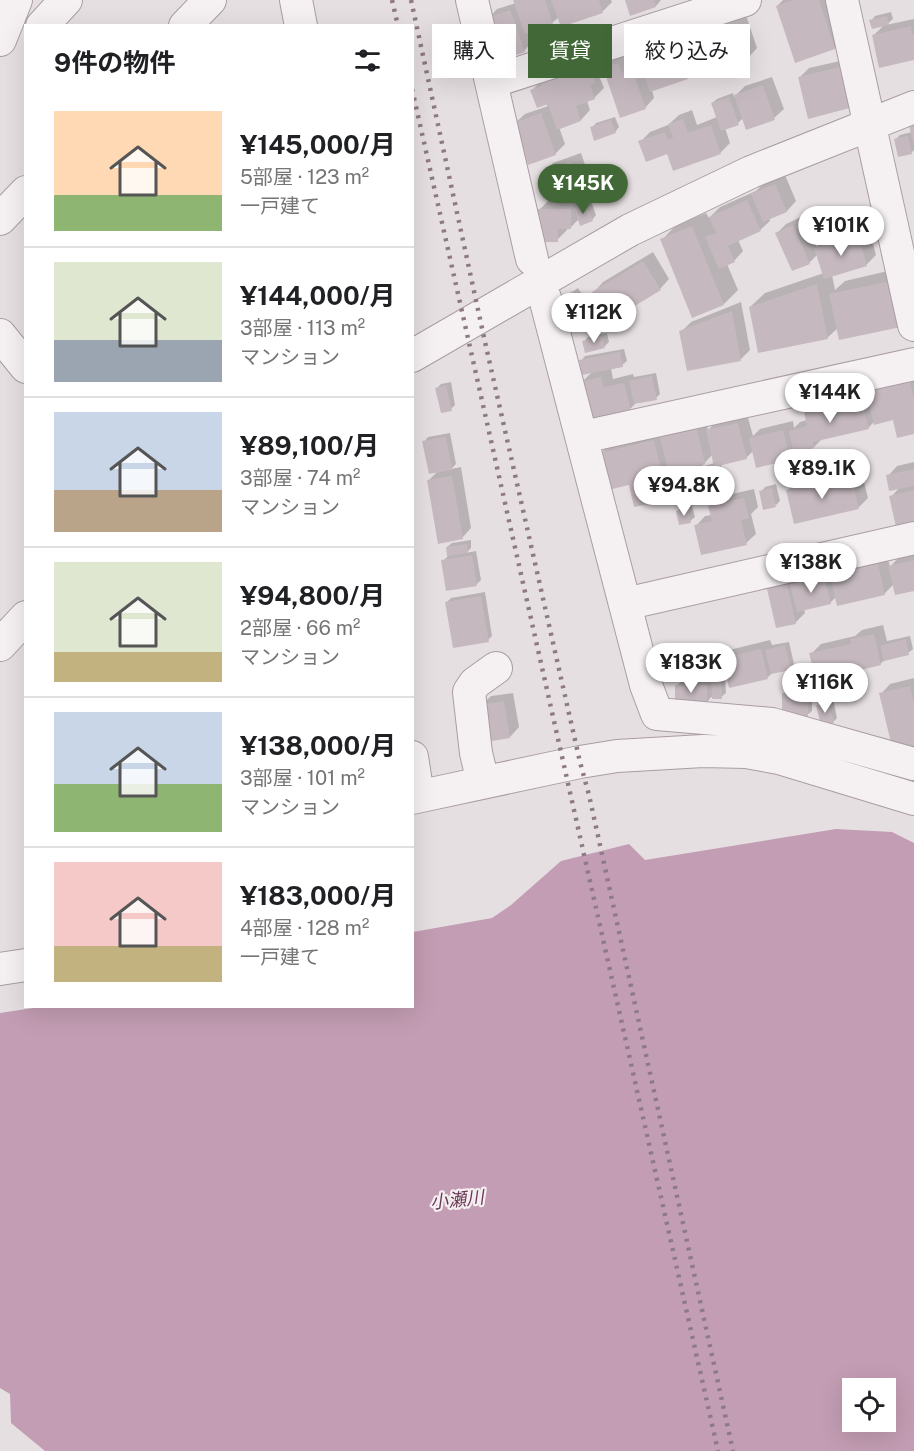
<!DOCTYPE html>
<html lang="ja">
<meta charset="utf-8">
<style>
:root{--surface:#fff;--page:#f2f2f2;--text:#202124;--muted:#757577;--line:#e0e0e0;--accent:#426838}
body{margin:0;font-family:"Public Sans","Noto Sans JP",sans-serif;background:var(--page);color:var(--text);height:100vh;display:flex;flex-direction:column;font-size:22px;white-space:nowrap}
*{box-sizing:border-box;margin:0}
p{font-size:20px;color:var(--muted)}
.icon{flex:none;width:33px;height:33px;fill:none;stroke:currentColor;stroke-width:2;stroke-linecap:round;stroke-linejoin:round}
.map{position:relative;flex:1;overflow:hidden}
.drawer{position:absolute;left:24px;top:24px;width:390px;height:984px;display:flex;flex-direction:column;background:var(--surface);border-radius:0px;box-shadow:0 6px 24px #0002}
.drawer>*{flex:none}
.top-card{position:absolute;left:432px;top:24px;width:392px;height:54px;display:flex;gap:12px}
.buttons{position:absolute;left:842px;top:1378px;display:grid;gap:12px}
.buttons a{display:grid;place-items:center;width:54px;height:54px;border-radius:0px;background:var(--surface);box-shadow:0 6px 24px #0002;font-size:30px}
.price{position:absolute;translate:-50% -51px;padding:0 14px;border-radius:21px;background:#fff;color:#222;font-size:20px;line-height:39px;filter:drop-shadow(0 2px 3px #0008)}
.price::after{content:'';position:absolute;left:50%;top:36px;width:18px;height:14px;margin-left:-9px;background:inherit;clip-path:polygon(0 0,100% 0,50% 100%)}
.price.on{background:var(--accent);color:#fff}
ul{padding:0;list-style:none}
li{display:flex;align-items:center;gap:18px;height:150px;padding:0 30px}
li+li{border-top:2px solid var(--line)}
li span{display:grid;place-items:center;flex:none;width:168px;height:120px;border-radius:0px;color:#555}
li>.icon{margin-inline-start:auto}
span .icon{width:72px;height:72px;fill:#fffc;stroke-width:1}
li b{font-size:26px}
h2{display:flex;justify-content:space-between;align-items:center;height:72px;padding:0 30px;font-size:26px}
.pill{padding:0 21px;border-radius:0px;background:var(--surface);box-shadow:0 6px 24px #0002;font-size:21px;line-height:54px}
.pill.on{background:var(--accent);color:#fff}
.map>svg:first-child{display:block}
</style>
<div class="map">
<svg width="914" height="1451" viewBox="0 0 914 1451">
<rect width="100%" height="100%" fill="#e6dfe2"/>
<path fill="#c39db3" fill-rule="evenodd" d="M836,829L892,832L914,843V1451H45L11,1423L10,1394L0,1388V1013L46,1006H412L413,932L492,918L511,905L561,861L629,844L645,860ZM852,1389H885V1422H852Z"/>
<path fill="#0003" fill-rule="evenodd" d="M515,0H611L612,2L602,12L559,17L552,23L530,31L533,41L524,51L488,19L497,9L516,3Z
M626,0H661L656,6L631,14Z
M783,0H831L844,38L835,48L777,6Z
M891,12L893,19L886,25L914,19V58L874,35L885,24L871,21L875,16Z
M746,15L757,48L748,58L692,40L701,31Z
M687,39L697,68L687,77L652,90L654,98L645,108L605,71L599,76L604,88L594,98L587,101L590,110L581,120L559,127L565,144L555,154L515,123L525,114L548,106L532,90L551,71L598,55L603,70L614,59L627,54L631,65L642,61L650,53Z
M849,59V107L799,78L809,68Z
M772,77L784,109L774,118H743L738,123L725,128L730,143L720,153L668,152L640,142L650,132L668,125L679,115L692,110L697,125L717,117L712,103L717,99L733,93L734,97L745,86Z
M615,117L619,127L615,132L592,128L596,123Z
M914,122V150L911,153L896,139L900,135L912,132Z
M581,153L592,185L583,195L568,200H580V204L591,201L596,215L592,220L579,219L571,227H567V230L557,240L539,210L549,200H553L543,172L553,163Z
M785,175L796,201L787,211L769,218L770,221L760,230L738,240L743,251L734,261L727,264L738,290L724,304L662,240L676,225L706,213L709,218L720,207L756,191L762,185Z
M803,216L817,247L825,238L868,226L876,255L866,265L832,275L835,290L845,281L905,267L827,338L750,307L765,293L824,273L818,254L810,262L793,269L777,233L786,224Z
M653,252L669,279L660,289L594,292L603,282Z
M578,288L589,305L571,317L561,300Z
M741,302L750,350L741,359L681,332L691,322Z
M607,333L609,342L605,346L586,351L584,342L588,337Z
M624,349L627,361L622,365L611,368L613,379L633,374L634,377L656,373L660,394L656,398L637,402L630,409L582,382L593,371L581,361L585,356Z
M914,375V432L894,419L875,421L868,428L822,439L814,447L798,451L790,459L753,451L746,458L721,464L726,487L717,497L691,503L695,517L690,521L677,511L682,507L687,505L681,479L694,465L668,471L672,486L657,500L630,483L601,453L615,439L706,420L708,430L717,421L747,414L753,436L760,429L793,421L794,428L800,422L807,420L805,412L815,403L872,389ZM713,454L715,463L701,467Z
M451,382L455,405L451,409L437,388L441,384Z
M450,433L456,464L451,469L461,467L471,528L462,538L429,480L438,471L424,442L428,437Z
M914,462V521L891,497L900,487L888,476L897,466Z
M860,466L868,498L858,508L788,490L797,481Z
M776,484L780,501L776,505L761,492L765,487Z
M754,489L758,507L751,514L756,534L746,543L696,526L705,516L712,515L710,506L719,497Z
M471,540V548L466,553L476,551L481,580L477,584L448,589L443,561L448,556L447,547L452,543Z
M914,553V589L894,584L884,594L836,597L830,603L804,609L805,613L795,623L768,589L778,579L887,555L890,567L899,557Z
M485,592L492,636L488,640L447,602L451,598Z
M883,625L887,641L910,636L913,649L908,653L886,659L880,664L811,654L821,644L855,636L862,630Z
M770,640L772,645L789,642L794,664L790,669L773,672L767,678L723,658L733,649Z
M710,658V661H681V664H710V675L704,681H712L717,676H725L726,693L721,697H711L707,702L676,686L683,680L679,674L674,679L658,668L662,664L679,663L683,659Z
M914,678V744L881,694L890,684Z
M788,689H812V711L807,715L783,694Z
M513,693L519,727L510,737L481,706L491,696Z
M833,699L837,718L833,722L818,706L822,701Z"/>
<path fill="#c5b9bf" d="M513,0H545L553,24L525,34Z
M551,0H599L603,13L561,27Z
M625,0H654L656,7L630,16Z
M793,0H819L835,49L795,63L776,6Z
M510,10L525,52L500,60L486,18Z
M887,16L889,25L872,29L869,20Z
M736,24L749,59L703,75L690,40Z
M911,26L912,34L914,33V60L879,68L872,35Z
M677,48L688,79L650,92L639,62Z
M618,63L622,73L632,70L646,109L620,118L603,68Z
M589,64L595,83L590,85L595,99L576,106L581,121L557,130L548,104L537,108L530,90L542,86L540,81Z
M840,67L850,108L808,119L798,77Z
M763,85L775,120L746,130L734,95Z
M729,97L739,125L721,131L711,103Z
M541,113L556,155L528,165L513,123Z
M683,119L688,133L711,125L721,154L673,171L667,154L646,162L638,141L665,132L668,140L673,138L668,124Z
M611,120L616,133L594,141L590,127Z
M914,123V143H913L909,125Z
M908,136L912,154L898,157L894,139Z
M571,162L583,196L553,206L541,172Z
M775,184L787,212L763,222L751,194Z
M747,200L761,231L728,246L735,262L719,269L705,237L716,233L709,217Z
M586,204L593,221L580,226L574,208Z
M538,209H571V229H558V242H538Z
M793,225L810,264L792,271L775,233Z
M692,226L724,305L692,318L660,239Z
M858,235L867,266L824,279L814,248Z
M643,261L661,290L610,321L592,292Z
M891,281L901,327L839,340L829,294Z
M817,284L828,339L758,353L749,307Z
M573,291L585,311L571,319L559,300Z
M732,311L741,361L687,371L679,331Z
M602,336L605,348L585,353L582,341Z
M620,352L623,367L582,375L579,360Z
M652,376L657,400L634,404L629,381Z
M601,377L604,387L624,383L631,411L589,420L580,382Z
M910,382L914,400V434L897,438L893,420L874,425L866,392Z
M446,385L452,411L441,413L435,388Z
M861,398L869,429L813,442L814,448L794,453L789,431L807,426L804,412Z
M738,423L747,459L714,467L706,430Z
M697,429L705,464L669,473L660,437Z
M783,430L790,460L756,468L749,438Z
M446,437L452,470L429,474L422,441Z
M654,440L663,477L652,479L658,502L634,507L629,485L608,490L599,453Z
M914,469V486L889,491L886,475Z
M711,471L717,498L686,505L679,478Z
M851,475L859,509L794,524L786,490Z
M452,476L463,539L438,544L427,480Z
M772,488L776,507L763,510L759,491Z
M914,490V522L896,527L889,496Z
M744,498L749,518L741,520L747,545L701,555L694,525L712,521L708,506Z
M688,508L691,523L679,525L676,511Z
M467,544L468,553L447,556L446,547Z
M472,555L477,586L446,591L441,560Z
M914,560V591L895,595L888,566Z
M878,564L885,595L837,606L830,575Z
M824,576L831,604L797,612L790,584Z
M787,584L796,624L776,628L767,589Z
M481,596L489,642L453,648L445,602Z
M874,634L881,665L816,681L809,653L851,644L850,639Z
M906,639L909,655L884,661L880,646Z
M785,645L791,670L771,674L765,650Z
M761,649L768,679L729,688L722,658Z
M706,662L707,681H678L677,663Z
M675,667V680L656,681V668Z
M711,679H721L722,699H712Z
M675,685H707V703L675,704Z
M910,686L914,704V746L893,751L879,693Z
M782,693H808V717H782Z
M504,701L510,738L486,742L480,705Z
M829,703L834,723L821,726L816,705Z"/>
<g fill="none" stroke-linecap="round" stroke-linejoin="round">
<defs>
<path id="minor" d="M296,0L301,26
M472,0L532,259
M842,0L914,325
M42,26L66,0
M185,26L210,0
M0,40L16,0
M491,82L745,0
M0,219L26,192
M545,298L646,685L657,714L772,724L914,764
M0,335L26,367
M412,356L630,230L751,172L914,107
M583,437L914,364
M625,604L914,538
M0,645L26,617
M412,757L418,796
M483,782L476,753L469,692L475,683L496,668
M412,798L580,762L617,756L703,751L746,752L779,758L914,799
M0,969L26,965"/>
</defs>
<use href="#minor" stroke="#a99da3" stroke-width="34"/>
<use href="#minor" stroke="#f5f1f3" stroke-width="32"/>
<path stroke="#8e7a84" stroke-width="4.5" stroke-dasharray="3 6" stroke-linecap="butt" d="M392,0L398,26
M411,0L485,342L580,762L589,795L733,1451
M412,89L718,1451"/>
</g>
<g text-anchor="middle" stroke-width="4.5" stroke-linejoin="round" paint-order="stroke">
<g font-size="18" font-style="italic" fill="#6b3854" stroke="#f4eef1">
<text transform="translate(457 1200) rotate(-6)" y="6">小瀬川</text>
</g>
</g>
</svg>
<div class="buttons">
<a><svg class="icon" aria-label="locate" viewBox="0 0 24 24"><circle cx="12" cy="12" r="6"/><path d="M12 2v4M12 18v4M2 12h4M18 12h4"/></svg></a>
</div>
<b class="price on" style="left:583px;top:215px">¥145K</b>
<b class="price" style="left:841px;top:257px">¥101K</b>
<b class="price" style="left:594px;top:344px">¥112K</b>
<b class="price" style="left:830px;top:424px">¥144K</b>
<b class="price" style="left:822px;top:500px">¥89.1K</b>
<b class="price" style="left:684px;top:517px">¥94.8K</b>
<b class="price" style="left:811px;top:594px">¥138K</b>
<b class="price" style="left:691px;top:694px">¥183K</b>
<b class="price" style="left:825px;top:714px">¥116K</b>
<div class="top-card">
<a class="pill">購入</a>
<a class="pill on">賃貸</a>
<a class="pill">絞り込み</a>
</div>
<section class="drawer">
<h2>9件の物件<svg class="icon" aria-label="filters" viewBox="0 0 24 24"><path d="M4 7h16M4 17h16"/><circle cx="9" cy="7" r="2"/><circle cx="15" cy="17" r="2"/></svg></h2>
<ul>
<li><span style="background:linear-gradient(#ffd9b3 70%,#8fb573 0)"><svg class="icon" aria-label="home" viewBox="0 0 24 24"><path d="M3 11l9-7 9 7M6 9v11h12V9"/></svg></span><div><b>¥145,000/月</b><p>5部屋 · 123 m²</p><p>一戸建て</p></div></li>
<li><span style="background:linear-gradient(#dfe7d0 65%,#9aa5b1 0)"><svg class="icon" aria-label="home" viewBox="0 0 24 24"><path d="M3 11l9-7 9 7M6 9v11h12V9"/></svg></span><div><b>¥144,000/月</b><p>3部屋 · 113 m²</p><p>マンション</p></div></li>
<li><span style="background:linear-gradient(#c9d6e8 65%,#b9a48a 0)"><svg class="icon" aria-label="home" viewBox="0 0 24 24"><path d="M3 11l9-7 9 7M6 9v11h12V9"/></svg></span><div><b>¥89,100/月</b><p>3部屋 · 74 m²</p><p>マンション</p></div></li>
<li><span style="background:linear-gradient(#dfe7d0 75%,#c2b280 0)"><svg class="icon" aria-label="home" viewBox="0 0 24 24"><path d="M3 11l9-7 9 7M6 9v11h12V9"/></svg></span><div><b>¥94,800/月</b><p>2部屋 · 66 m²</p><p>マンション</p></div></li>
<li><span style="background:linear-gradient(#c9d6e8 60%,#8fb573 0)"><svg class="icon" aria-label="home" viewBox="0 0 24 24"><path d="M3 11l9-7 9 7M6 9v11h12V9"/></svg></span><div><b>¥138,000/月</b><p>3部屋 · 101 m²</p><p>マンション</p></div></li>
<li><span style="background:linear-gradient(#f6c9c9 70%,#c2b280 0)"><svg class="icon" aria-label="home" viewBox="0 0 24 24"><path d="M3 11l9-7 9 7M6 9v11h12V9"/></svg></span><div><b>¥183,000/月</b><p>4部屋 · 128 m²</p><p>一戸建て</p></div></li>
</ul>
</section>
</div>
